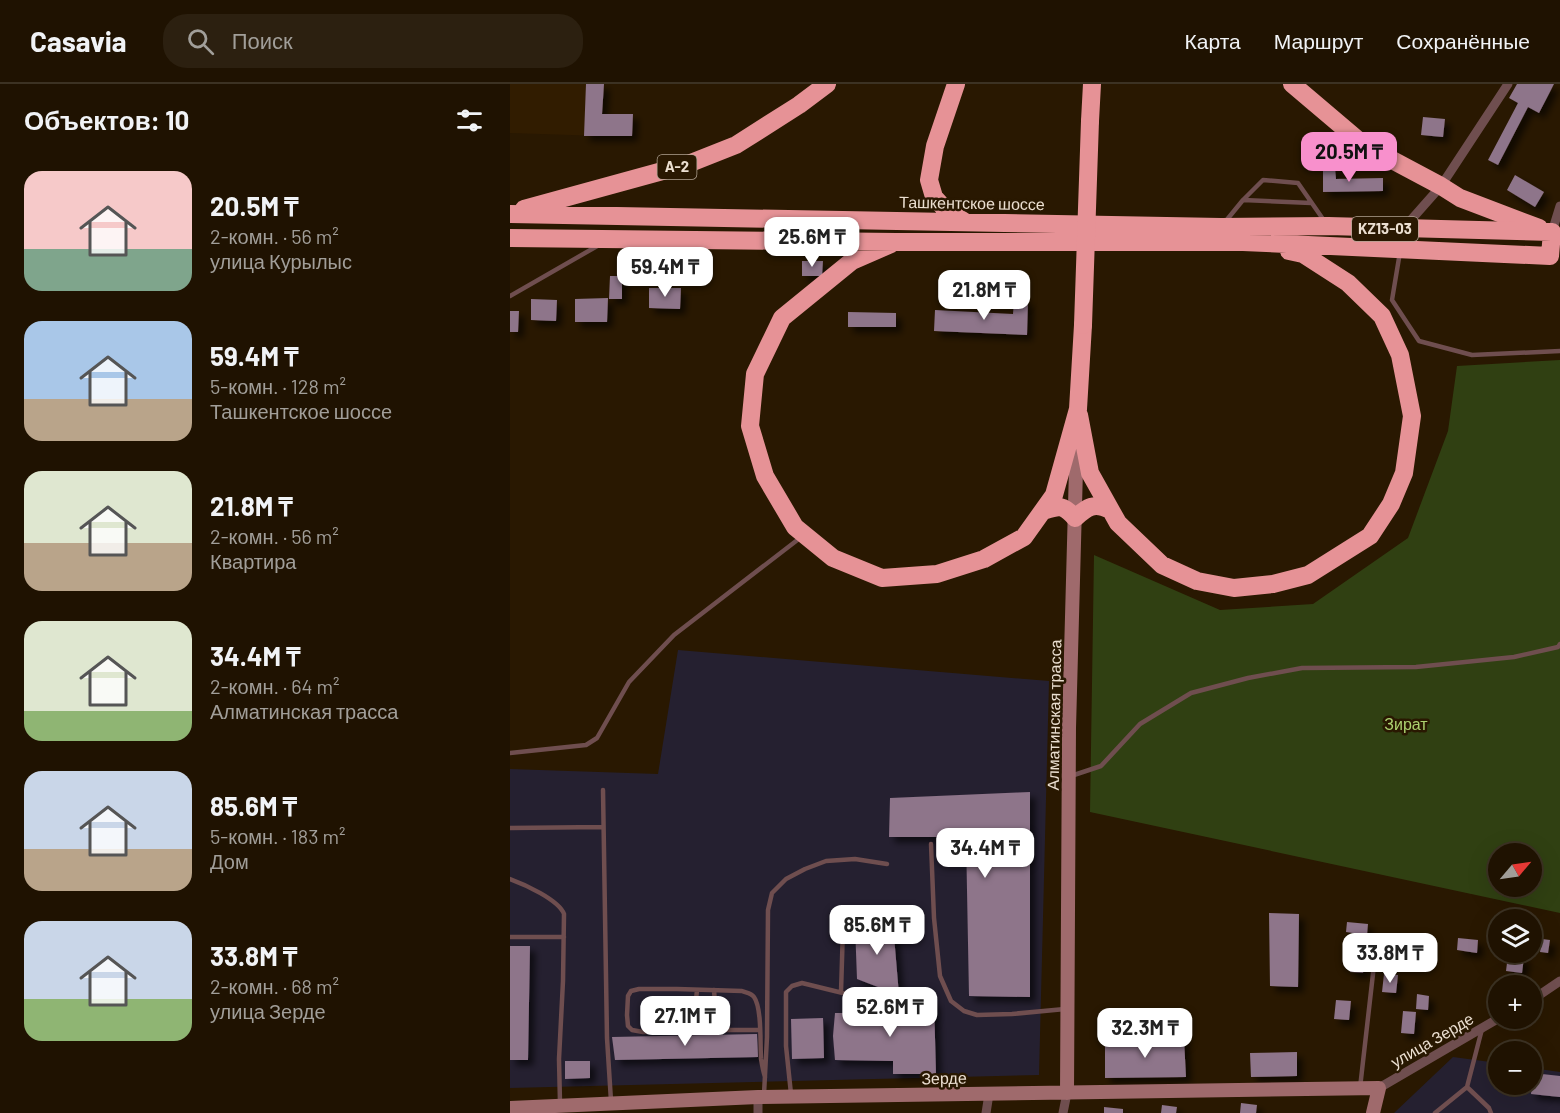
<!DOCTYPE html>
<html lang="ru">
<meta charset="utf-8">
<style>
:root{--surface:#1f1201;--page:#2c2010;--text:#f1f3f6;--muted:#a19e99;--line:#3c3223;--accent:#f890cc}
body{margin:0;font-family:Barlow,sans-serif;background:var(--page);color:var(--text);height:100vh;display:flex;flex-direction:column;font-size:22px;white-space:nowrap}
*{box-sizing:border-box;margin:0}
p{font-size:20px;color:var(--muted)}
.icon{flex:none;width:33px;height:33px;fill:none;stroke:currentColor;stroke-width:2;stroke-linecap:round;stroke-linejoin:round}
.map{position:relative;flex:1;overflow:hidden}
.drawer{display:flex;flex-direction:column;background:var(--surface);width:510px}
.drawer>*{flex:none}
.needle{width:39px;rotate:61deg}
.controls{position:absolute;left:978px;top:759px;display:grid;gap:12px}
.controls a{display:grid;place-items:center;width:54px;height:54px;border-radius:50%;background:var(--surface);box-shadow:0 6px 24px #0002,0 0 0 2px var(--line);font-size:30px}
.price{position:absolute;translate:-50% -51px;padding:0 14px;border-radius:12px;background:#fff;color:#222;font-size:20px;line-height:39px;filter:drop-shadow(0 2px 3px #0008)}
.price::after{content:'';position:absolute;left:50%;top:36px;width:18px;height:14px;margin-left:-9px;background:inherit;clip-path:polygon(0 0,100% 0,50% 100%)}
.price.current{background:var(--accent);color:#111}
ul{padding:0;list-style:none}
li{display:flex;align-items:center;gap:18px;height:150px;padding:0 24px}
li span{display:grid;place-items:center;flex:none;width:168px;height:120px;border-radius:18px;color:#555}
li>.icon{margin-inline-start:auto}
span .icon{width:72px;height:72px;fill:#fffc;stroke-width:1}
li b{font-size:26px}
h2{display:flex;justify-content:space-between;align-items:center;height:72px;padding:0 24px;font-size:26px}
header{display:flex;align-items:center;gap:36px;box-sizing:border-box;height:84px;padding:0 30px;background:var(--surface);border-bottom:2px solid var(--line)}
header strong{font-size:28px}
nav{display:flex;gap:33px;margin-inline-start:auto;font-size:21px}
.search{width:420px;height:54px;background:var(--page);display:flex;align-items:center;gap:15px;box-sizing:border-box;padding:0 21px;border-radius:24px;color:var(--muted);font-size:22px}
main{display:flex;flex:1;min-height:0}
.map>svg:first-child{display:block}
</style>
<header>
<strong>Casavia</strong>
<div class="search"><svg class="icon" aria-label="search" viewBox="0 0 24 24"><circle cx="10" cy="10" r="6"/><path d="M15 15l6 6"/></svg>Поиск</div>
<nav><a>Карта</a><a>Маршрут</a><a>Сохранённые</a></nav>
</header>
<main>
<section class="drawer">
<h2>Объектов: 10<svg class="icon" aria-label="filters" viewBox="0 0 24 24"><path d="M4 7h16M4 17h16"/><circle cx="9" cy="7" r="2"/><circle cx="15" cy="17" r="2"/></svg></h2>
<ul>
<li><span style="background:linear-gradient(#f6c9c9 65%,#7fa58c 0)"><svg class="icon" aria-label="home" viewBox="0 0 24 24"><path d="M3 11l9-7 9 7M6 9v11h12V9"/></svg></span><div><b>20.5M ₸</b><p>2-комн. · 56 m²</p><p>улица Курылыс</p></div></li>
<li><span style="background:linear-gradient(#a9c7e8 65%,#b9a48a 0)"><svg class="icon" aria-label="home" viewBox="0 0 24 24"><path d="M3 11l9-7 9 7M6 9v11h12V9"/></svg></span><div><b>59.4M ₸</b><p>5-комн. · 128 m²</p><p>Ташкентское шоссе</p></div></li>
<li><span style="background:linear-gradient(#dfe7d0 60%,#b9a48a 0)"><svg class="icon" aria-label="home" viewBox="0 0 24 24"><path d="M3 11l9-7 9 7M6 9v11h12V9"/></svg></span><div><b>21.8M ₸</b><p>2-комн. · 56 m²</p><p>Квартира</p></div></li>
<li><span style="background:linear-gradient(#dfe7d0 75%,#8fb573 0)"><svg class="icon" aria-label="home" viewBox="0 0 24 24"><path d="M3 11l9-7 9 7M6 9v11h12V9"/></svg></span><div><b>34.4M ₸</b><p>2-комн. · 64 m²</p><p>Алматинская трасса</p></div></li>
<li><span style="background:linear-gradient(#c9d6e8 65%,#b9a48a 0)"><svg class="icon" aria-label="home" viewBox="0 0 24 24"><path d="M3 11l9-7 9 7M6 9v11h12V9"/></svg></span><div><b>85.6M ₸</b><p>5-комн. · 183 m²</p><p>Дом</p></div></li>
<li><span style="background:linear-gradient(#c9d6e8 65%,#8fb573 0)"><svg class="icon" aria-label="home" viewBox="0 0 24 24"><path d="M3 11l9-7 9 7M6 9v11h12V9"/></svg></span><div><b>33.8M ₸</b><p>2-комн. · 68 m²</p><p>улица Зерде</p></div></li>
</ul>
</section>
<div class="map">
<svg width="1050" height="1029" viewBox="0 0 1050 1029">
<defs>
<filter id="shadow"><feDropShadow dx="5.5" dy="5.5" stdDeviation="3" flood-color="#0009"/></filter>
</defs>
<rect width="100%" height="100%" fill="#291801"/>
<path fill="#311c00" d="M0,0H94L91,52L0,49Z"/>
<path fill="#252030" d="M168,566L539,597L529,991L0,1004V685L148,690Z
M943,973L988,979V1000H1022V984L1050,988V1029H884Z"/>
<path fill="#304012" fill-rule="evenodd" d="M1050,276V829L580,728L584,471L710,526L803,520L898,454L938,347L947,282ZM988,770H1022V802H988Z"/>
<path fill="#8e748a" filter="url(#shadow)" d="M76,0H94L92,30H123L122,52H74Z
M1007,0H1044L1029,29L1018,23L988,81L978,76L1008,19L999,14Z
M913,33L935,35L933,53L911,51Z
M813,83H825L826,95L873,94V107L813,108Z
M1005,91L1034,108L1025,123L997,106Z
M292,177H313L312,192H292Z
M100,192H112V215H99Z
M139,204H171L170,225L139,224Z
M98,214L97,238H65V215Z
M21,215L47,216L46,237L21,236Z
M504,216H518L517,251L424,247L425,226L503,230Z
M0,227H9L8,248H0Z
M338,228L386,229V243H338Z
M520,708V913L459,912L456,753H379L380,714Z
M759,829L789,830L788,903L760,902Z
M837,838L858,840L857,851L836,848Z
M383,840L389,911L347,895L345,841Z
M870,849L890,851L888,868L869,866Z
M948,854L968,856L967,869L947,866Z
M1032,855L1040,856L1038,869L1030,868Z
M0,862H20L18,976H0Z
M998,871L1014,873L1012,889L996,887Z
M841,879L854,880L853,889L840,888Z
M874,890L888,891L886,909L872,908Z
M907,910L919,912L918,926L906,925Z
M826,916L841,917L839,936L824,935Z
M424,917L426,990H383V977L325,976L323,952L325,929H366V936H383L384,918Z
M893,927L906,928L904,950L891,949Z
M313,934L314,974L282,975L281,935Z
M247,950L248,973L105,976L102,953Z
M674,955L676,993L595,994V956Z
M787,968V992L741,993L740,969Z
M55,977H80V994L55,995Z
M1023,989L1050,992V1013L1021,1010Z
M731,1019L747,1021L746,1029H730Z
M652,1021L667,1023L666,1029H651Z
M594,1023L613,1025V1029H594Z"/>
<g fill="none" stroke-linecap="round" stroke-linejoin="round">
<path stroke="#6f4e4f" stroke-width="4.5" d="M733,116L801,119
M715,138L733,116L753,96L788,99L815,138
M890,168L882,216L909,257L962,271L1050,267
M0,212L89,161
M0,669L76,661L87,654L119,598L164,551L290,454
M561,692L591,682L630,640L681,609L738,594L792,584L906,583L1004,573L1048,563L1050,560
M93,706L97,954L101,1017
M0,744L93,743
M421,760L424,834L430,892L441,917L454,927L467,931L502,930L555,925
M0,795C14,800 49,816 54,830L53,897L49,975L50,1019
M0,853H54
M204,906L207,946
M331,908L333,844
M183,946L187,906
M250,946H173L133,948L122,946L118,942L117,931L118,912L121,907L129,905H167L232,907C237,909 241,909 244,913C252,924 250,960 251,975C252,981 253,987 255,993
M957,1003L979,1024L981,1029
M850,1004L864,881
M254,1010L257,953L258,826L262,809L276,795L295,785L316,777L345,775L377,780
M281,1010L276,962V908L282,902L292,899L349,913L378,917
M925,1029L957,1003L972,945"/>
<path stroke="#6f4e4f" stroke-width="9" d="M1042,148L1050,122
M890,165L893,145L931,102L998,0
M1022,916L1050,897
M869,1004L989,934
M248,1029V1013
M476,1029L479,1010
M553,1029L557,1009"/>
<path stroke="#9f6a6c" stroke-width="14" d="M557,1009L559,644L567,348
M0,1024L248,1013L869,1004L863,1029"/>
<path stroke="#e69296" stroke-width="18" d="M446,0L425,62L419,96L424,113L435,125L455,138
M782,0L854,61L931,102L950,114L1029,144
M580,37L582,0
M14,125L178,80L226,61L289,21L317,0
M0,130L711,143L818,142L1042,148
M0,154L386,158H733L1040,172L1042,148
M381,160L342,177L272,234L245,290L240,342L255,392L285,443L323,474L372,494L427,490L474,475L514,453L544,411L568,325L573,241
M569,331L580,389L608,439L652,481L687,497L724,504L763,500L798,491L860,452L881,420L894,389L902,332L890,271L872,232L838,199L793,170L779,167
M533,427C549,422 553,420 565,434C577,423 584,418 600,426"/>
<path stroke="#e69296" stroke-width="18" d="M573,241L580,37"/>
</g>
<g text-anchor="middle" stroke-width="5" stroke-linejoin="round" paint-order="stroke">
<g fill="#291801" stroke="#b1a393" stroke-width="1.5">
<rect x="147.5" y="71" width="39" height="24" rx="4.5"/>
<rect x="842" y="133" width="66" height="24" rx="4.5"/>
</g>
<g font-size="15" font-weight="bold" fill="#ebdfd1">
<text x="167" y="88">A-2</text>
<text x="875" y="150">KZ13-03</text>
</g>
<g font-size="16" fill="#ebdfd1" stroke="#291801">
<text transform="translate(462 119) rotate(1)" y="6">Ташкентское шоссе</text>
<text transform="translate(544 631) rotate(-89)" y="6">Алматинская трасса</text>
<text transform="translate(922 956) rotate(-30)" y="6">улица Зерде</text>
<text transform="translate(434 994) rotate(-1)" y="6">Зерде</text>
</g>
<g font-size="16" fill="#acd16f" stroke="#291801">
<text x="896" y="646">Зират</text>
</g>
</g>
</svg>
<div class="controls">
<a><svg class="needle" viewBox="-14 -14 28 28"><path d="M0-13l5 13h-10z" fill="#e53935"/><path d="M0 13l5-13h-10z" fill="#a19e99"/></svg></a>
<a><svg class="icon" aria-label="layers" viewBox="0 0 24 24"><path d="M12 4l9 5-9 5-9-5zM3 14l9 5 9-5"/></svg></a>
<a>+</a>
<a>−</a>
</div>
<b class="price current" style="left:839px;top:99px">20.5M ₸</b>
<b class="price" style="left:302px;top:184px">25.6M ₸</b>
<b class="price" style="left:155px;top:214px">59.4M ₸</b>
<b class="price" style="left:474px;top:237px">21.8M ₸</b>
<b class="price" style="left:475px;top:795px">34.4M ₸</b>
<b class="price" style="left:367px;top:872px">85.6M ₸</b>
<b class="price" style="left:880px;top:900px">33.8M ₸</b>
<b class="price" style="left:380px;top:954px">52.6M ₸</b>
<b class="price" style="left:175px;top:963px">27.1M ₸</b>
<b class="price" style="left:635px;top:975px">32.3M ₸</b>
</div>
</main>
